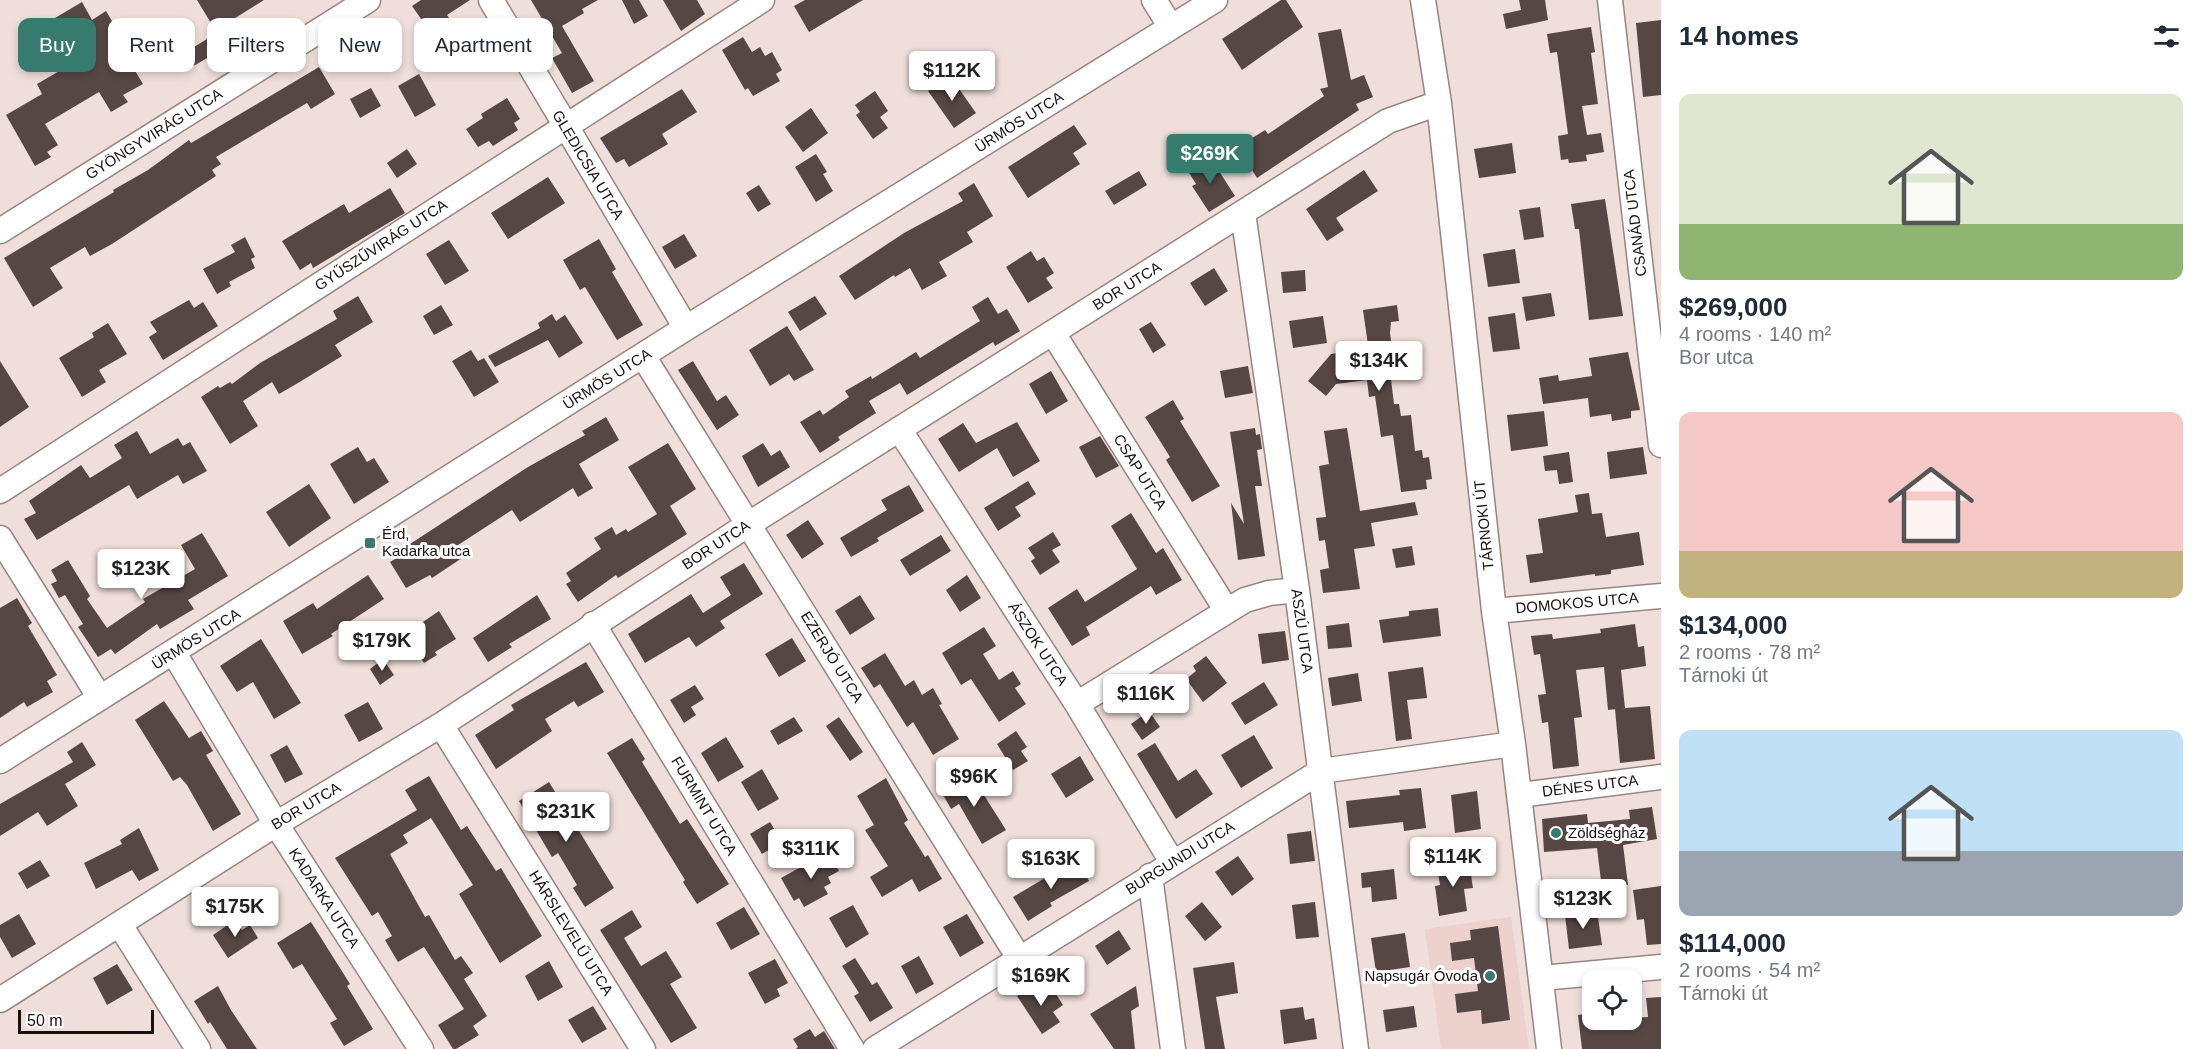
<!DOCTYPE html>
<meta charset="utf-8">
<style>
:root{--surface:#fff;--page:#f2f2f3;--text:#1f2937;--muted:#747a83;--accent:#377b6e}
body{margin:0;font-family:Helvetica,sans-serif;background:var(--page);color:var(--text);height:100vh;display:flex;flex-direction:column;font-size:22px;white-space:nowrap}
*{box-sizing:border-box;margin:0}
p{font-size:20px;color:var(--muted)}
.icon{flex:none;width:33px;height:33px;fill:none;stroke:currentColor;stroke-width:2;stroke-linecap:round;stroke-linejoin:round}
.map{position:relative;flex:1;overflow:hidden}
.panel{display:flex;flex-direction:column;background:var(--surface);width:540px}
.panel>*{flex:none}
.guide{position:absolute;left:18px;top:18px;width:570px;height:54px;display:flex;gap:12px}
.tools{position:absolute;left:1582px;top:970px;display:grid;gap:12px}
.tools a{display:grid;place-items:center;width:60px;height:60px;border-radius:12px;background:var(--surface);box-shadow:0 3px 9px #0003;font-size:30px}
.scale{position:absolute;left:18px;bottom:15px;width:136px;box-sizing:border-box;padding-left:6px;border:3px solid #171110;border-top:0;font-size:16px;line-height:21px;white-space:nowrap;color:#171110;-webkit-text-stroke:4px #fff;paint-order:stroke}
.price{position:absolute;translate:-50% -51px;padding:0 14px;border-radius:6px;background:#fff;color:#222;font-size:20px;line-height:39px;filter:drop-shadow(0 2px 3px #0008)}
.price::after{content:'';position:absolute;left:50%;top:36px;width:18px;height:14px;margin-left:-9px;background:inherit;clip-path:polygon(0 0,100% 0,50% 100%)}
.price.on{background:var(--accent);color:#fff}
ul{padding:0;list-style:none}
li{display:grid;align-content:center;gap:12px;height:318px;padding:0 18px}
li span{display:grid;place-items:center;height:186px;border-radius:12px;color:#555}
li>.icon{margin-inline-start:auto}
span .icon{width:108px;height:108px;fill:#fffc;stroke-width:1}
li b{font-size:26px}
h2{display:flex;justify-content:space-between;align-items:center;height:72px;padding:0 18px;font-size:26px}
.chip{padding:0 21px;border-radius:12px;background:var(--surface);box-shadow:0 3px 9px #0003;font-size:21px;line-height:54px}
.chip.on{background:var(--accent);color:#fff}
main{display:flex;flex:1;min-height:0}
.map>svg:first-child{display:block}
</style>
<main>
<div class="map">
<svg width="1661" height="1049" viewBox="0 0 1661 1049">
<rect width="100%" height="100%" fill="#efdeda"/>
<path fill="#ecd1cc" d="M1511,917L1529,1049H1441L1425,929Z"/>
<path fill="#564745" d="M197,0H264L232,20L243,37L185,71L170,46L182,39L189,50L217,33Z
M421,0H470L447,15L457,30L438,43L412,6Z
M531,0H598L582,9L584,13L562,26L594,81L572,93L552,58L562,53Z
M622,0H639L648,16L634,24Z
M663,0H697L705,14L681,31Z
M805,0H863L809,32L794,6Z
M1281,0H1286L1303,27L1242,70L1222,39Z
M1519,0H1545L1548,20L1506,29L1503,14L1521,10Z
M82,2L92,20L106,11L121,36L116,39L143,84L123,95L128,102L111,112L99,92L45,124L58,145L47,152L51,157L35,166L6,115L42,94L37,84L80,59L55,18Z
M1661,20V95L1643,97L1636,23Z
M1591,27L1595,52L1591,53L1598,104L1582,106L1587,135L1601,133L1604,152L1586,155L1587,161L1569,163L1568,159L1561,160L1558,136L1568,134L1557,52L1550,53L1547,34Z
M1341,29L1351,80L1364,75L1373,97L1356,104L1359,110L1257,178L1238,147L1265,130L1268,134L1324,96L1320,89L1328,87L1318,33Z
M743,37L752,52L760,47L765,56L772,52L782,70L776,74L780,81L753,96L748,88L745,90L722,50Z
M319,67L335,94L311,109L307,103L216,157L221,164L212,170L216,176L112,244L90,256L85,247L50,268L63,288L33,307L4,258L114,192L113,190L148,170L189,140L191,143L203,136Z
M419,74L436,105L415,117L398,86Z
M950,76L976,113L954,128L928,91Z
M371,88L381,106L360,118L350,99Z
M682,89L697,112L662,134L668,144L629,167L624,159L616,163L600,138Z
M875,91L888,111L880,117L888,128L873,139L856,115L860,112L855,105Z
M507,98L520,119L514,123L518,130L493,146L489,141L478,147L466,129L483,118L481,114Z
M811,108L828,133L803,152L785,127Z
M1074,125L1087,144L1073,153L1080,164L1028,198L1008,167Z
M1512,143L1516,173L1479,178L1474,149Z
M407,149L417,164L397,178L387,163Z
M816,154L827,172L823,174L833,191L816,202L795,167Z
M1210,157L1235,196L1209,212L1192,186L1196,184L1188,171Z
M1364,170L1378,191L1336,218L1344,230L1327,241L1306,209Z
M1139,171L1147,185L1114,205L1105,191Z
M548,177L565,203L508,239L491,213Z
M974,183L993,216L967,232L973,242L939,262L947,276L922,290L910,268L895,277L894,275L855,300L839,276L904,233L963,201L958,193Z
M759,185L771,204L758,212L746,193Z
M390,188L405,213L313,268L311,263L300,270L282,241L344,204L349,213Z
M1605,199L1623,316L1589,320L1579,229H1575L1571,204Z
M1540,207L1544,237L1524,240L1519,210Z
M684,234L697,256L675,269L662,247Z
M245,237L255,257L251,259L255,268L229,282L231,286L217,294L203,269L235,252L231,245Z
M599,239L616,269L612,272L643,325L617,340L585,287L580,290L563,260Z
M449,240L469,271L445,285L426,254Z
M1515,249L1520,283L1488,287L1483,254Z
M1031,251L1037,261L1044,257L1054,273L1046,278L1053,288L1028,303L1006,267Z
M1214,268L1228,291L1205,306L1190,283Z
M1305,270L1306,291L1283,293L1281,272Z
M1551,293L1555,316L1526,321L1522,297Z
M358,296L373,322L335,345L342,356L298,383L279,394L272,382L243,401L258,426L230,444L201,397L218,386L220,388L230,382L232,384L260,363L337,319L333,311Z
M815,296L827,314L800,331L788,312Z
M988,297L998,314L1007,309L1020,331L995,346L993,342L907,395L900,383L869,401L876,413L838,437L840,440L820,453L800,422L820,410L823,415L849,397L845,391L871,376L872,379L916,352L920,358L980,321L972,307Z
M189,300L194,308L203,302L218,326L163,360L149,337L157,332L150,322Z
M441,305L453,325L434,335L423,316Z
M1397,305L1399,321L1391,322L1390,333L1395,370L1390,371L1394,404H1399L1401,416L1411,415L1415,451L1422,450L1423,458L1429,457L1432,479L1426,480L1427,489L1401,492L1393,435L1381,437L1375,396L1369,397L1367,380L1336,384L1326,396L1308,381L1331,354L1363,349L1362,346L1368,345L1363,310Z
M1515,313L1520,349L1493,352L1488,317Z
M552,314L556,321L565,315L583,343L559,358L548,340L495,367L488,356L540,328L538,323Z
M1323,316L1327,343L1293,348L1289,321Z
M1151,322L1166,345L1153,353L1139,329Z
M108,323L127,354L99,370L106,382L82,397L59,358L94,337L92,333Z
M787,326L814,370L794,381L789,374L770,386L749,350Z
M471,350L478,361L484,358L499,382L474,397L452,361Z
M1628,352L1640,410L1631,411V418L1612,421L1611,414L1590,417L1588,398L1543,404L1539,378L1558,375L1559,381L1592,376L1589,358Z
M0,361L29,407L0,427Z
M693,361L717,401L726,395L739,415L717,430L678,370Z
M1248,366L1253,393L1225,398L1220,371Z
M1051,371L1068,401L1046,414L1029,384Z
M1173,400L1184,419L1180,421L1220,486L1192,502L1166,460L1170,457L1145,417Z
M1544,411L1548,446L1511,451L1507,415Z
M606,417L619,440L579,464L593,488L578,497L573,488L520,522L512,510L455,547L462,558L432,578L430,575L406,588L390,562L413,548L410,544L528,467L585,435L582,431Z
M1017,422L1040,461L1013,477L997,448L959,472L938,439L963,423L976,443Z
M1255,428L1256,435L1260,434L1262,449L1257,450L1262,486H1255L1265,556L1238,560L1231,503L1244,524L1230,432Z
M1347,428L1360,511L1415,502L1418,515L1371,523L1375,546L1354,549L1360,589L1323,593L1320,570L1329,568L1325,540L1319,541L1316,518L1326,517L1319,466L1329,464L1324,431Z
M137,431L150,454L178,438L183,446L190,442L207,471L183,484L178,475L137,499L129,485L37,540L24,519L36,513L29,501L81,465L90,478L122,458L114,445Z
M1100,436L1119,466L1096,478L1079,447Z
M668,443L696,489L670,506L687,534L618,578L616,575L578,602L566,584L571,581L566,573L601,549L594,538L612,527L616,535L626,529L628,532L657,514L628,467Z
M763,443L771,456L780,450L790,467L758,487L742,456Z
M358,447L367,462L374,458L389,482L354,504L330,464Z
M1643,447L1647,474L1610,479L1607,452Z
M1569,452L1573,482L1559,484L1557,470L1545,471L1543,456Z
M1028,481L1036,494L1015,507L1021,516L998,531L984,508Z
M309,484L331,518L289,547L266,512Z
M909,485L924,511L877,538L879,541L851,557L840,538L887,510L881,500Z
M1589,493L1592,514L1602,513L1606,537L1639,532L1644,565L1611,570V574L1595,576V574L1530,583L1526,555L1543,553L1538,519L1578,512L1575,495Z
M1131,513L1156,553L1163,548L1182,580L1156,595L1151,586L1086,627L1090,635L1072,646L1048,608L1077,589L1085,602L1137,569L1111,526Z
M808,520L824,544L802,559L786,535Z
M1053,532L1061,545L1052,550L1060,562L1040,575L1031,561L1035,558L1028,548Z
M202,533L228,576L188,600L194,609L160,629L157,624L115,654L111,649L98,657L78,627L83,624L65,595L59,598L51,584L57,581L51,570L68,560L90,596L87,599L107,628L145,602L143,599L195,569L181,545Z
M941,535L951,551L910,576L900,560Z
M1412,546L1415,565L1396,568L1392,549Z
M744,563L763,594L720,621L725,628L696,647L689,637L645,663L628,634L691,594L703,613L731,595L720,577Z
M368,575L384,599L331,634L333,636L302,654L283,621L313,603L317,609Z
M967,575L981,598L960,612L946,590Z
M537,595L551,619L509,644L512,647L488,662L473,638Z
M860,595L875,619L850,635L835,611Z
M17,598L32,623L28,626L57,675L47,681L53,692L27,707L24,702L0,718V608Z
M1438,608L1441,636L1383,643L1379,620L1409,616V611Z
M439,611L456,639L435,652L437,655L424,663L412,644L421,639L414,628Z
M1349,623L1352,647L1328,649L1326,626Z
M1635,624L1638,647L1644,646L1646,666L1621,670L1625,708L1608,710L1604,667L1576,670L1582,717L1574,718L1579,766L1553,769L1548,722L1542,723L1538,695L1546,694L1540,654L1534,655L1531,636L1552,634L1553,639L1601,633L1600,629Z
M984,627L996,646L983,654L999,680L1013,671L1021,684L1015,688L1026,704L999,722L971,679L961,685L942,653Z
M1285,631L1289,660L1262,664L1258,634Z
M792,638L806,661L779,677L765,654Z
M261,639L301,703L274,719L253,682L237,692L220,666Z
M885,653L905,686L914,680L922,695L933,688L942,704L939,705L959,739L933,755L913,722L907,727L880,684L874,688L861,668Z
M1206,656L1227,683L1203,702L1186,679L1196,671L1193,666Z
M383,659L394,675L380,685L370,669Z
M586,662L604,692L578,707L574,701L545,719L552,731L496,769L475,735L514,710L511,705Z
M1423,667L1427,698L1407,700L1412,739L1396,741L1388,672Z
M1358,673L1362,701L1332,706L1328,678Z
M1264,682L1278,705L1245,725L1231,703Z
M695,685L704,699L691,707L696,715L684,723L670,700Z
M164,701L189,738L201,731L213,751L206,755L241,814L213,831L187,785L180,777L173,781L135,720Z
M368,702L383,729L359,742L344,715Z
M1650,706L1655,759L1620,763L1615,709Z
M1149,711L1160,727L1142,740L1131,724Z
M794,717L803,731L778,745L770,731Z
M839,717L863,752L850,761L826,726Z
M1016,731L1027,747L1021,751L1028,761L1013,770L997,744Z
M1254,735L1273,768L1241,788L1221,755Z
M726,737L744,767L718,782L701,753Z
M632,738L645,759L642,762L680,824L687,819L729,884L697,904L683,882L685,880L607,753Z
M82,742L96,765L65,784L78,806L47,826L38,812L0,836V804L73,762L67,752Z
M1155,743L1178,781L1196,769L1213,794L1176,819L1137,754Z
M287,745L303,774L285,783L270,755Z
M1080,756L1094,780L1066,798L1051,774Z
M762,769L779,799L758,811L741,782Z
M970,773L1006,830L982,844L959,804L951,809L941,791Z
M429,776L461,830L467,826L496,871L501,868L542,936L500,963L459,894L473,885L431,818L403,835L408,843L390,854L425,917L429,915L455,960L461,956L473,973L464,979L487,1016L473,1026L479,1035L456,1049H453L438,1025L464,1009L424,947L398,962L385,940L392,936L378,912L372,916L335,858L417,810L405,790Z
M886,778L908,820L904,823L925,857L928,855L942,879L919,892L912,879L882,897L870,877L888,866L865,830L874,825L857,796Z
M549,782L614,888L585,907L573,888L577,885L558,853L552,857L519,801Z
M1421,788L1426,828L1404,831L1403,822L1349,828L1346,801L1400,795L1399,790Z
M1477,791L1481,829L1455,833L1451,795Z
M1652,807L1657,839L1623,845L1628,885L1602,889L1597,848L1544,852L1542,819L1587,814L1588,823L1630,819L1629,810Z
M770,822L782,842L762,854L750,834Z
M139,828L159,870L139,881L132,870L96,889L84,863L122,844L120,840Z
M1311,831L1315,861L1290,864L1287,834Z
M828,852L839,871L828,877L831,883L824,887L828,894L804,907L799,898L794,901L781,878Z
M1238,856L1254,879L1232,896L1215,872Z
M1077,859L1089,881L1050,903L1052,906L1028,921L1013,897Z
M40,860L50,876L27,889L18,873Z
M1469,862L1473,888L1464,889L1467,911L1439,916L1435,886L1440,885L1437,867Z
M1394,869L1397,899L1372,902L1371,887L1362,888L1361,873Z
M1661,886V944L1647,945L1644,919L1637,920L1633,890Z
M1202,902L1222,927L1205,941L1185,916Z
M1315,902L1319,937L1296,939L1292,905Z
M853,905L869,934L846,948L829,918Z
M744,907L760,934L731,950L716,923Z
M632,910L642,927L624,938L641,966L666,951L682,977L670,984L697,1028L671,1043L600,930Z
M1597,910L1602,945L1569,949L1565,915Z
M19,914L36,944L12,958L0,937V925Z
M967,914L984,943L960,957L943,927Z
M235,920L242,930L250,925L258,938L228,958L213,935Z
M311,922L350,984L347,986L373,1029L344,1046L330,1023L337,1019L302,964L293,969L277,943Z
M1498,926L1510,1020L1482,1024L1481,1010L1457,1013L1455,994L1478,991L1474,958L1452,961L1450,943L1471,940L1470,930Z
M1119,930L1131,949L1107,965L1095,946Z
M1405,933L1410,967L1376,972L1371,938Z
M919,956L934,984L916,994L901,966Z
M855,958L872,985L877,982L893,1008L870,1022L854,996L859,993L842,966Z
M775,959L788,983L777,989L780,996L765,1004L748,973Z
M549,961L563,987L538,1001L525,976Z
M1234,962L1238,993L1216,997L1225,1049H1205L1193,968Z
M117,964L133,990L107,1005L93,978Z
M1035,984L1041,994L1052,988L1063,1005L1053,1012L1060,1022L1042,1034L1017,996Z
M218,986L231,1010L257,1049H227L210,1022L208,1024L194,1001Z
M1136,986L1139,1006L1131,1011L1135,1049H1114L1090,1014Z
M1661,997V1049H1582L1578,1015L1593,1013V1020L1648,1017L1646,998Z
M593,1006L607,1029L582,1043L568,1020Z
M1414,1006L1417,1027L1386,1032L1383,1010Z
M1303,1007L1305,1020L1314,1018L1317,1039L1284,1044L1280,1010Z
M810,1029L815,1037L824,1031L835,1049H796L798,1047L793,1039Z"/>
<g fill="none" stroke-linecap="round" stroke-linejoin="round">
<defs>
<path id="minor" d="M491,0L686,328
M1154,0L1171,27
M1423,0L1439,103L1494,611L1513,744L1549,1049
M1610,0L1661,445
M1243,213L1297,590L1356,1049
M0,231L368,0
M1053,333L1227,611
M643,356L1019,958
M899,429L1077,704L1172,862
M0,491L762,0
M0,538L100,698
M1494,611L1661,596
M593,624L852,1049
M174,653L276,824L421,1049
M1077,704L1245,600L1269,593L1297,590
M441,725L643,1049
M0,761L686,328L1215,0
M1520,795L1661,777
M1150,876L1173,1049
M120,925L198,1049
M1542,978L1661,967
M0,1000L276,824L441,725L749,524L1388,121L1439,103
M875,1049L1321,771L1513,744"/>
</defs>
<use href="#minor" stroke="#968683" stroke-width="27"/>
<use href="#minor" stroke="#fff" stroke-width="24"/>
</g>
<g fill="#377b6e" stroke="#fff" stroke-width="2">
<rect x="364" y="537" width="12" height="12" rx="3"/>
<circle cx="1556" cy="833" r="6"/>
<circle cx="1490" cy="976" r="6"/>
</g>
<g text-anchor="middle" stroke-width="6" stroke-linejoin="round" paint-order="stroke">
<g font-size="15" fill="#171110" stroke="#fff">
<text transform="translate(1019 122) rotate(-32)" y="5">ÜRMÖS UTCA</text>
<text transform="translate(154 134) rotate(-32)" y="5">GYÖNGYVIRÁG UTCA</text>
<text transform="translate(588 165) rotate(59)" y="5">GLEDICSIA UTCA</text>
<text transform="translate(1635 223) rotate(-97)" y="5">CSANÁD UTCA</text>
<text transform="translate(381 245) rotate(-33)" y="5">GYŰSZŰVIRÁG UTCA</text>
<text transform="translate(1127 286) rotate(-32)" y="5">BOR UTCA</text>
<text transform="translate(607 379) rotate(-32)" y="5">ÜRMÖS UTCA</text>
<text transform="translate(1140 472) rotate(58)" y="5">CSAP UTCA</text>
<text transform="translate(1484 525) rotate(-96)" y="5">TÁRNOKI ÚT</text>
<text transform="translate(716 545) rotate(-33)" y="5">BOR UTCA</text>
<text transform="translate(1577 603) rotate(-5)" y="5">DOMOKOS UTCA</text>
<text transform="translate(1302 631) rotate(82)" y="5">ASZÚ UTCA</text>
<text transform="translate(196 639) rotate(-32)" y="5">ÜRMÖS UTCA</text>
<text transform="translate(1038 644) rotate(57)" y="5">ÁSZOK UTCA</text>
<text transform="translate(832 657) rotate(58)" y="5">EZERJÓ UTCA</text>
<text transform="translate(1590 786) rotate(-7)" y="5">DÉNES UTCA</text>
<text transform="translate(306 806) rotate(-31)" y="5">BOR UTCA</text>
<text transform="translate(704 806) rotate(59)" y="5">FURMINT UTCA</text>
<text transform="translate(1180 858) rotate(-32)" y="5">BURGUNDI UTCA</text>
<text transform="translate(324 898) rotate(57)" y="5">KADARKA UTCA</text>
<text transform="translate(571 933) rotate(58)" y="5">HÁRSLEVELŰ UTCA</text>
</g>
<g font-size="15" fill="#171110" stroke="#fff" text-anchor="start">
<text x="382" y="539">Érd,<tspan x="382" dy="17">Kadarka utca</tspan></text>
<text x="1568" y="838">Zöldségház</text>
<text x="1478" y="981" text-anchor="end">Napsugár Óvoda</text>
</g>
</g>
</svg>
<div class="tools">
<a><svg class="icon" aria-label="locate" viewBox="0 0 24 24"><circle cx="12" cy="12" r="6"/><path d="M12 2v4M12 18v4M2 12h4M18 12h4"/></svg></a>
</div>
<div class="scale">50 m</div>
<b class="price" style="left:952px;top:102px">$112K</b>
<b class="price on" style="left:1210px;top:185px">$269K</b>
<b class="price" style="left:1379px;top:392px">$134K</b>
<b class="price" style="left:141px;top:600px">$123K</b>
<b class="price" style="left:382px;top:672px">$179K</b>
<b class="price" style="left:1146px;top:725px">$116K</b>
<b class="price" style="left:974px;top:808px">$96K</b>
<b class="price" style="left:566px;top:843px">$231K</b>
<b class="price" style="left:811px;top:880px">$311K</b>
<b class="price" style="left:1453px;top:888px">$114K</b>
<b class="price" style="left:1051px;top:890px">$163K</b>
<b class="price" style="left:1583px;top:930px">$123K</b>
<b class="price" style="left:235px;top:938px">$175K</b>
<b class="price" style="left:1041px;top:1007px">$169K</b>
<div class="guide">
<a class="chip on">Buy</a>
<a class="chip">Rent</a>
<a class="chip">Filters</a>
<a class="chip">New</a>
<a class="chip">Apartment</a>
</div>
</div>
<section class="panel">
<h2>14 homes<svg class="icon" aria-label="filters" viewBox="0 0 24 24"><path d="M4 7h16M4 17h16"/><circle cx="9" cy="7" r="2"/><circle cx="15" cy="17" r="2"/></svg></h2>
<ul>
<li><span style="background:linear-gradient(#dfe7d0 70%,#8fb573 0)"><svg class="icon" aria-label="home" viewBox="0 0 24 24"><path d="M3 11l9-7 9 7M6 9v11h12V9"/></svg></span><div><b>$269,000</b><p>4 rooms · 140 m²</p><p>Bor utca</p></div></li>
<li><span style="background:linear-gradient(#f6c9c9 75%,#c2b280 0)"><svg class="icon" aria-label="home" viewBox="0 0 24 24"><path d="M3 11l9-7 9 7M6 9v11h12V9"/></svg></span><div><b>$134,000</b><p>2 rooms · 78 m²</p><p>Tárnoki út</p></div></li>
<li><span style="background:linear-gradient(#bfe0f5 65%,#9aa5b1 0)"><svg class="icon" aria-label="home" viewBox="0 0 24 24"><path d="M3 11l9-7 9 7M6 9v11h12V9"/></svg></span><div><b>$114,000</b><p>2 rooms · 54 m²</p><p>Tárnoki út</p></div></li>
</ul>
</section>
</main>
